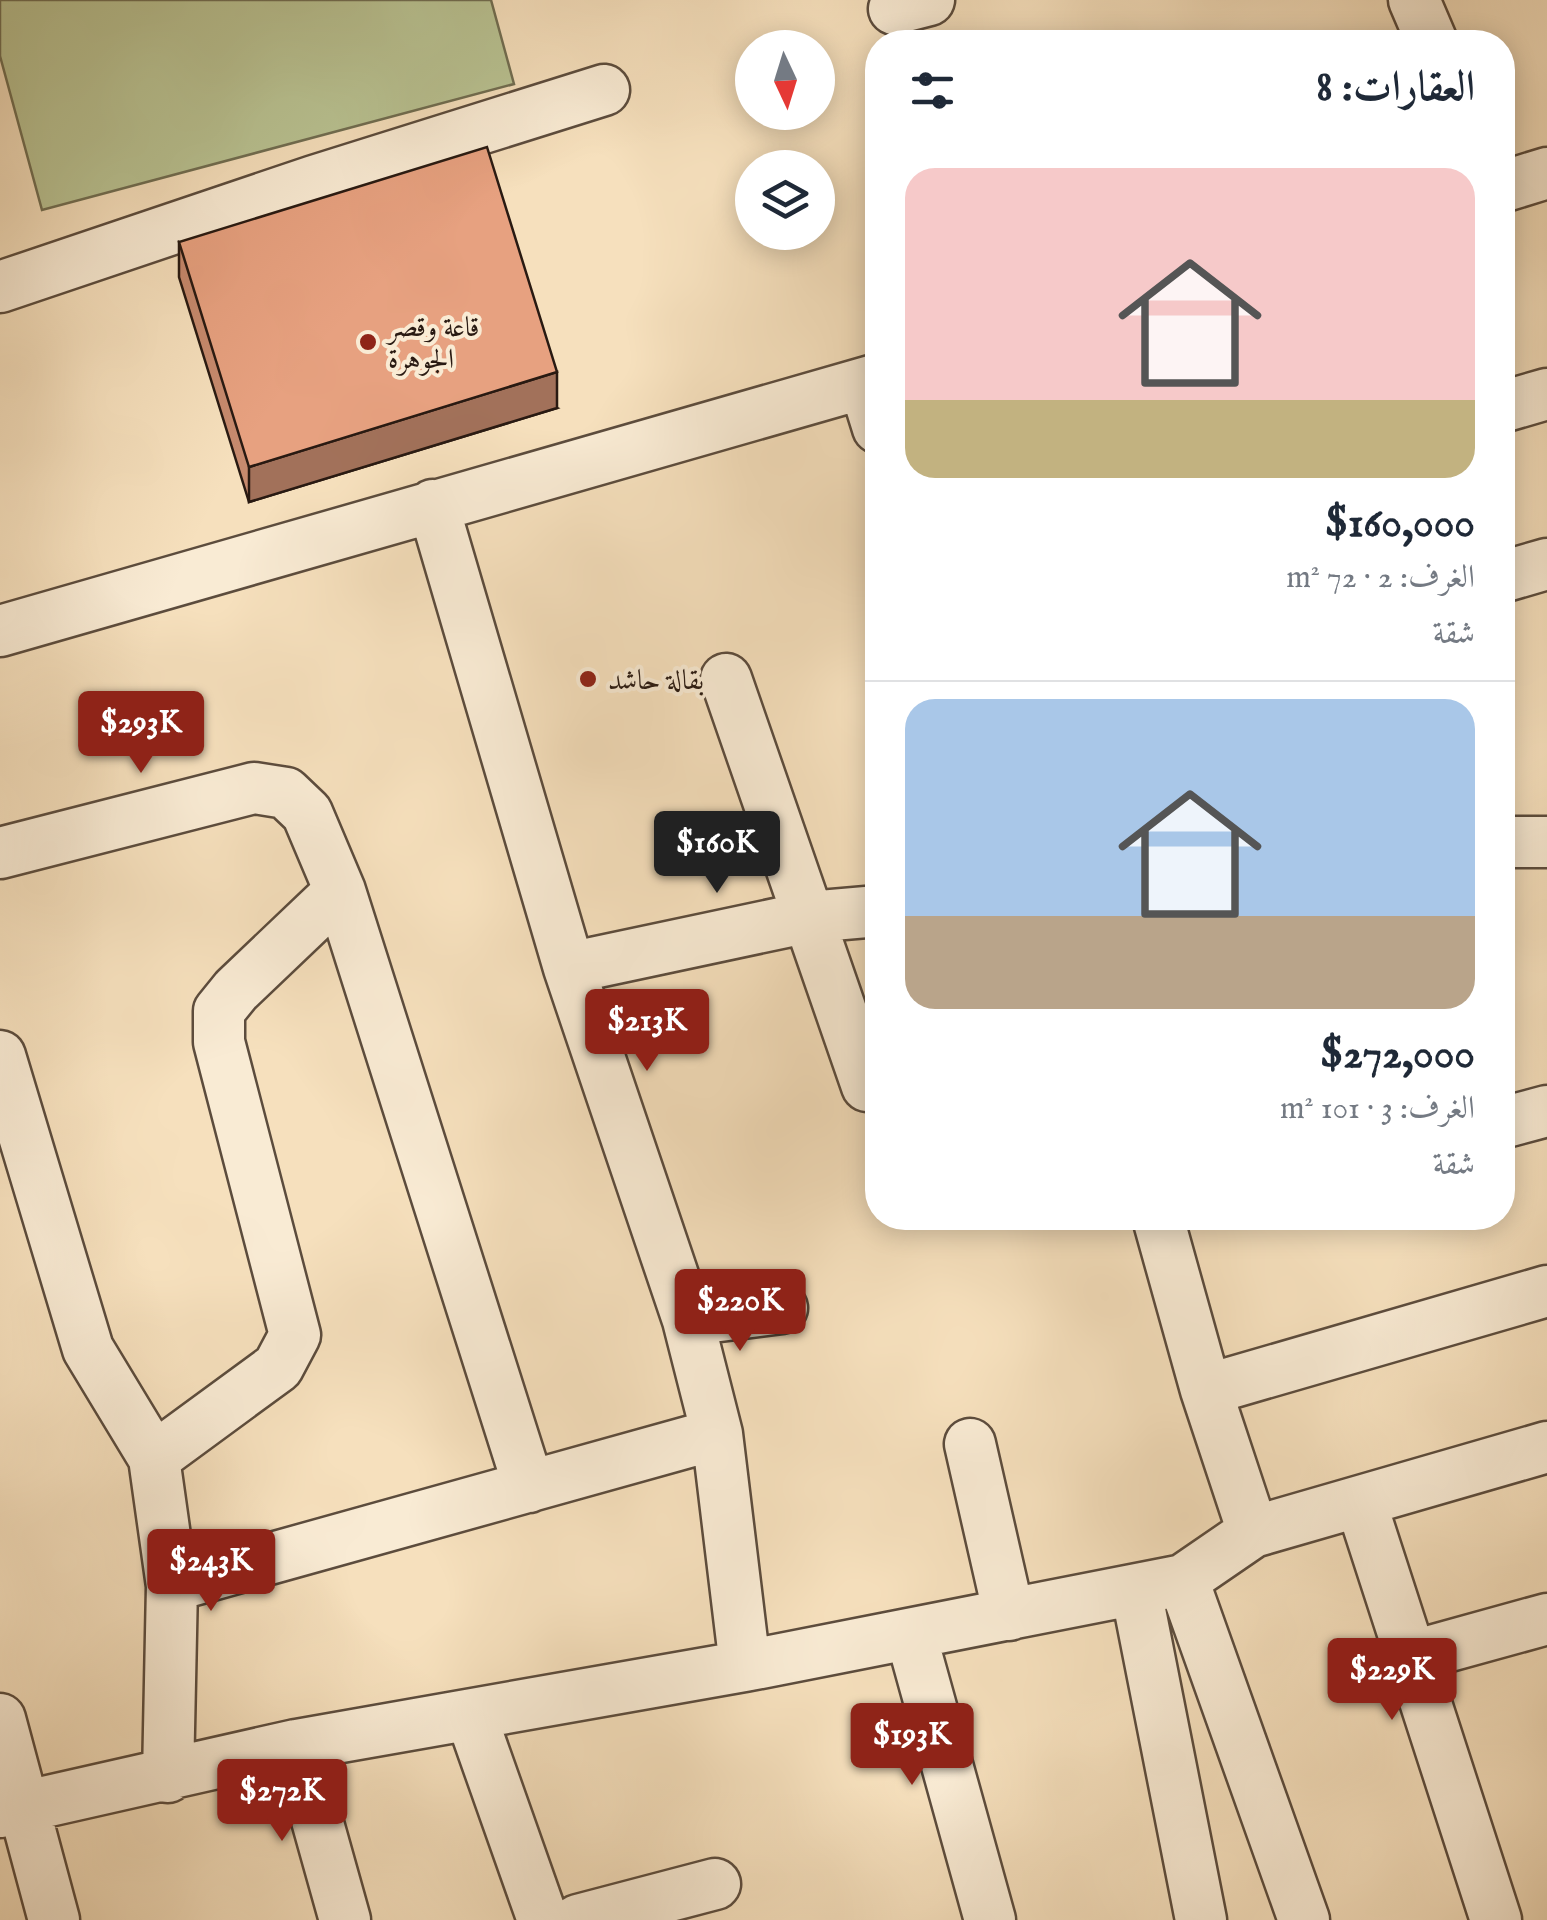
<!DOCTYPE html>
<html lang="ar">
<meta charset="utf-8">
<style>
:root{--surface:#fff;--page:#f2f2f3;--text:#1f2937;--muted:#747a83;--line:#e0e1e3;--accent:#8f2418}
body{margin:0;font-family:"IM FELL English",Amiri,serif;background:var(--page);color:var(--text);direction:rtl;height:100vh;display:flex;flex-direction:column;font-size:38px;white-space:nowrap}
*{box-sizing:border-box;margin:0}
p{font-size:32px;color:var(--muted)}
.icon{flex:none;width:55px;height:55px;fill:none;stroke:currentColor;stroke-width:2;stroke-linecap:round;stroke-linejoin:round}
.map{position:relative;flex:1;overflow:hidden;direction:ltr}
.side{position:absolute;left:865px;top:30px;width:650px;height:1200px;display:flex;flex-direction:column;background:var(--surface);border-radius:40px;box-shadow:0 5px 25px #0003;direction:rtl}
.side>*{flex:none}
.needle{width:65px;rotate:176deg}
.tools{position:absolute;left:735px;top:30px;display:grid;gap:20px}
.tools a{display:grid;place-items:center;width:100px;height:100px;border-radius:50%;background:var(--surface);box-shadow:0 5px 25px #0003;font-size:50px}
.price{position:absolute;translate:-50% -85px;padding:0 22px;border-radius:10px;background:var(--accent);color:#fff;font-size:32px;line-height:65px;filter:drop-shadow(0 2px 5px #0008)}
.price::after{content:'';position:absolute;left:50%;top:60px;width:30px;height:22px;margin-left:-15px;background:inherit;clip-path:polygon(0 0,100% 0,50% 100%)}
.price.selected{background:#222;color:#fff}
ul{padding:0;list-style:none}
li{display:grid;align-content:center;gap:20px;height:530px;padding:0 40px}
li+li{border-top:2px solid var(--line)}
li span{display:grid;place-items:center;height:310px;border-radius:30px;color:#555}
li>.icon{margin-inline-start:auto}
span .icon{width:180px;height:180px;fill:#fffc;stroke-width:1}
li b{font-size:42px}
h2{display:flex;justify-content:space-between;align-items:center;height:120px;padding:0 40px;font-size:42px}
.map>svg:first-child{display:block}
</style>
<div class="map">
<svg width="1547" height="1920" viewBox="0 0 1547 1920">
<rect width="100%" height="100%" fill="#f6e0bd"/>
<filter id="stains"><feTurbulence type="fractalNoise" baseFrequency=".002" numOctaves="4"/><feColorMatrix values="0 0 0 0 .2 0 0 0 0 .09 0 0 0 0 .02 0 0 0 .5 -.17"/></filter>
<radialGradient id="worn" r=".72"><stop offset=".6" stop-color="#630" stop-opacity="0"/><stop offset="1" stop-color="#630" stop-opacity=".3"/></radialGradient>
<path fill="#b9c393" stroke="#716e52" stroke-width="2.5" d="M0,0H491L514,84L42,210L0,56Z"/>
<g fill="none" stroke-linecap="round" stroke-linejoin="round">
<defs>
<path id="minor" d="M1414,0L1432,42
M894,9L929,0
M1502,187L1547,173
M0,287L314,181L604,90
M864,383L878,428
M1502,407L1547,394
M433,505L569,968L688,1320L717,1434L745,1666
M1502,577L1547,564
M0,631L878,379
M726,679L867,1086
M1502,842H1547
M0,853L254,788L286,793L307,813L340,891L529,1487
M569,968L809,917L878,911
M0,1056L88,1349L154,1458L172,1586L168,1777
M1502,1123L1547,1111
M1158,1218L1206,1390L1253,1532
M688,1320L782,1308
M1206,1390L1547,1291
M970,1444L1009,1615
M154,1458L278,1367L295,1335L219,1042V1011L236,990L340,891
M1361,1503L1496,1920
M1183,1580L1304,1920
M172,1586L717,1434
M1136,1590L1201,1920
M911,1635L990,1920
M1413,1656L1547,1619
M471,1716L543,1920
M0,1719L54,1920
M296,1745L345,1920
M0,1812L296,1745L745,1666L1183,1580L1253,1532L1547,1447
M578,1920L715,1884"/>
</defs>
<use href="#minor" stroke="#5c4c3d" stroke-width="55"/>
<use href="#minor" stroke="#f9ebd4" stroke-width="50"/>
</g>
<path fill="#c78a6e" stroke="#291a12" stroke-width="2.5" d="M179,242L557,408L249,502L179,277Z"/>
<path fill="#a2715a" stroke="#291a12" stroke-width="2.5" d="M557,372V408L249,502V467Z"/>
<path fill="#e7a180" stroke="#291a12" stroke-width="2.5" d="M487,147L557,372L249,467L179,242Z"/>
<g fill="#8f2418" stroke="#f9ebd4" stroke-width="4">
<circle cx="368" cy="342" r="10"/>
<circle cx="588" cy="679" r="10"/>
</g>
<g text-anchor="middle" stroke-width="8" stroke-linejoin="round" paint-order="stroke">
<g font-size="28" fill="#291a12" stroke="#f9ebd4" text-anchor="start">
<text x="388" y="336">قاعة وقصر<tspan x="388" dy="32">الجوهرة</tspan></text>
<text x="608" y="689">بقالة حاشد</text>
</g>
</g>
<rect width="100%" height="100%" filter="url(#stains)"/>
<rect width="100%" height="100%" fill="url(#worn)"/>
</svg>
<div class="tools">
<a><svg class="needle" viewBox="-14 -14 28 28"><path d="M0-13l5 13h-10z" fill="#e53935"/><path d="M0 13l5-13h-10z" fill="#747a83"/></svg></a>
<a><svg class="icon" aria-label="layers" viewBox="0 0 24 24"><path d="M12 4l9 5-9 5-9-5zM3 14l9 5 9-5"/></svg></a>
</div>
<b class="price" style="left:141px;top:776px">$293K</b>
<b class="price selected" style="left:717px;top:896px">$160K</b>
<b class="price" style="left:647px;top:1074px">$213K</b>
<b class="price" style="left:740px;top:1354px">$220K</b>
<b class="price" style="left:211px;top:1614px">$243K</b>
<b class="price" style="left:1392px;top:1723px">$229K</b>
<b class="price" style="left:912px;top:1788px">$193K</b>
<b class="price" style="left:282px;top:1844px">$272K</b>
<section class="side">
<h2>العقارات: 8<svg class="icon" aria-label="filters" viewBox="0 0 24 24"><path d="M4 7h16M4 17h16"/><circle cx="9" cy="7" r="2"/><circle cx="15" cy="17" r="2"/></svg></h2>
<ul>
<li><span style="background:linear-gradient(#f6c9c9 75%,#c2b280 0)"><svg class="icon" aria-label="home" viewBox="0 0 24 24"><path d="M3 11l9-7 9 7M6 9v11h12V9"/></svg></span><div><b>$160,000</b><p>الغرف: 2 · 72 m²</p><p>شقة</p></div></li>
<li><span style="background:linear-gradient(#a9c7e8 70%,#b9a48a 0)"><svg class="icon" aria-label="home" viewBox="0 0 24 24"><path d="M3 11l9-7 9 7M6 9v11h12V9"/></svg></span><div><b>$272,000</b><p>الغرف: 3 · 101 m²</p><p>شقة</p></div></li>
</ul>
</section>
</div>
